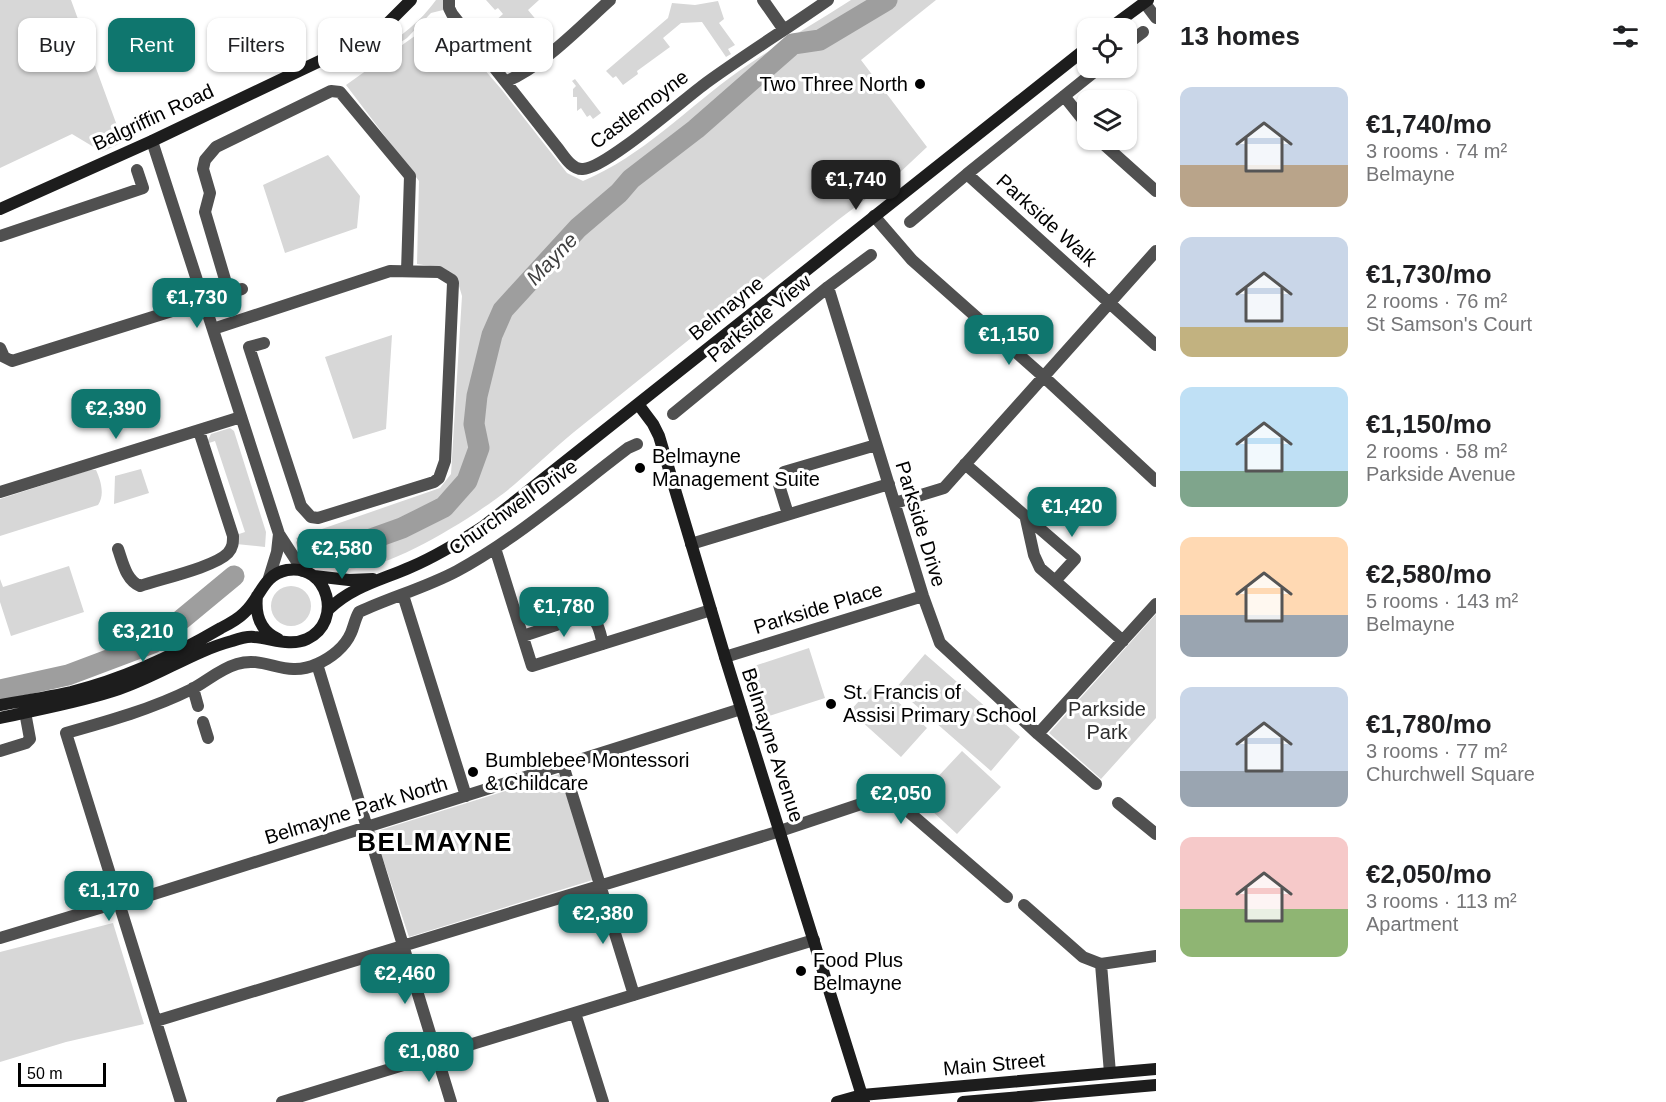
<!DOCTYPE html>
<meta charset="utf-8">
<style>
:root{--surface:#fff;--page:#f2f2f2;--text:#202124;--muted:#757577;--accent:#0f766e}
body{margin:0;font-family:Helvetica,sans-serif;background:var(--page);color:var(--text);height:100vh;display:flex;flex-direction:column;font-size:22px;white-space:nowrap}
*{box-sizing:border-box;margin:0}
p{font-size:20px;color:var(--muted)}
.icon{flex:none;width:33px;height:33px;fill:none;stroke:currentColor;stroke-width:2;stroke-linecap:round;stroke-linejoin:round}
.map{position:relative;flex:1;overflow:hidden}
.side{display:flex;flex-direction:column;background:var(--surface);width:510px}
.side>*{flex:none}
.banner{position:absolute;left:18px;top:18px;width:570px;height:54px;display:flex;gap:12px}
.fabs{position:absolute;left:1077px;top:18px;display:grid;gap:12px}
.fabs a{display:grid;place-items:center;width:60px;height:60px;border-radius:12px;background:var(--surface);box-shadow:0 2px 4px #0004;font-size:30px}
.scale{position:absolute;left:18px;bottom:15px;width:88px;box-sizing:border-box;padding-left:6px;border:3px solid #000;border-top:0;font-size:16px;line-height:21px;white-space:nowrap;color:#000;-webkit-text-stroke:4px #fff;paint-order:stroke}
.price{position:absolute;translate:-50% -51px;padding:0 14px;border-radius:12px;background:var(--accent);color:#fff;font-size:20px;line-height:39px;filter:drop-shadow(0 2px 3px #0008)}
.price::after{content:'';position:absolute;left:50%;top:36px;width:18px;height:14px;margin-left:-9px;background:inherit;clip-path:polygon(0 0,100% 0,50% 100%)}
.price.current{background:#222;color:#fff}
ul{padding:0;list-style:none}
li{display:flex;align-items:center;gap:18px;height:150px;padding:0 24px}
li span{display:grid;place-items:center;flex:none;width:168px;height:120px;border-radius:12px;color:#555}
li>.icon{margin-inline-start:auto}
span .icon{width:72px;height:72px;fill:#fffc;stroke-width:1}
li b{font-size:26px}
h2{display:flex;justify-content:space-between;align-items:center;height:72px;padding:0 24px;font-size:26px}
.chip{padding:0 21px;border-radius:12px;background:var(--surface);box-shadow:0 2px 4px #0004;font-size:21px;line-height:54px}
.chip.current{background:var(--accent);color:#fff}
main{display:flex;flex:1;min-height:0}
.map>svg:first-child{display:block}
</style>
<main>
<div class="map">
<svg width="1156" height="1102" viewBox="0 0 1156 1102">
<rect width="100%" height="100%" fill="#fff"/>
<path fill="#d7d7d7" d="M0,0H71L123,142L102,152L72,134L0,168Z
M436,0H443V10L431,13L407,38L360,69L357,64C387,46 415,29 436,0Z
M486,0H539L528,10L543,28L538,32L540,36L547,31L552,37L523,59L520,57L522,39L526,42L523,45L529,50L540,40L525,25L521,28H511L507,24L490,37L499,48L509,41V38H511L510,56L505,58L479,26L481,25L485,30L503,14L498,8L495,10Z
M851,0H936L861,60L927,147L895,177L838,220L574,432C553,449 535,467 515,484C485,510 389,572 350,568C340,568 332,564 324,560C311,554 303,550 296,538L440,488L451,474L462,296L456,276L443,268L417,264L419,181L346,85L440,18L502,90L567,173L583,181C643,156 687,108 739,71C775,46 814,24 851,0Z
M718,1L724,19L719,23L735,45L728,49L731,54L726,57L702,22L681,23L663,38L670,47L637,71L638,74L623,85L616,76L613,78L606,71L668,18L672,3L695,5Z
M575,79L601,113L593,119L590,115L587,117L581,108L577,111V97H573V89L576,86L572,81Z
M328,155L360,196L357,228L285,253L263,185Z
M392,335L386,429L353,439L325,357Z
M230,428L234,431L266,532L265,547L236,544V535L245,532L215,441L206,444L211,434Z
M141,469L149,493L114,504L115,476Z
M90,470H96C101,481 105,495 98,505L0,536V499Z
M69,566L84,612L11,636L0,602V579L3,587Z
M271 606a20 20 0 1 1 40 0a20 20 0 1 1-40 0Z
M1156,614V718L1101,779L1049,733Z
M809,648L825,698L766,717L751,667Z
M925,654L1020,737L991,771L896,688Z
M876,682L927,728L901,757L850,711Z
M962,751L1001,787L957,834L918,798Z
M560,774L596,879L409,937L374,832Z
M113,923L144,1024L66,1042L0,1062V952Z"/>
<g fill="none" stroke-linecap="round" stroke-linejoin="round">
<path stroke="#9e9e9e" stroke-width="21" d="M307,543L349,547L402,528L444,507L467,481L479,448L474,424L477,396L492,335L503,310L578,228L619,193L631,179L696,129L793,44L820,40L887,0
M0,690L68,675L153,643L234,576"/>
<path stroke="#505050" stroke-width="12" d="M449,0V8L452,14L556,146C563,154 571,170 583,169C605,169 684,99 706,83C746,54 788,28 828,0
M763,0L784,30
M1144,2L1156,18
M1126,45L1143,32
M507,81C543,66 581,26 610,0
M1064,96L1088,126
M1099,140L1156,191
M152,141L279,534L303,571
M967,174L1099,68
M874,216L912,260L1044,377L1156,481
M910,222L967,174L1156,345
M0,236L143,188L137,170
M828,287L923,596L940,643L1038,734L1096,784
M242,289L229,293L205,212L210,193L203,169L205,160L216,147L331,91L340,92L410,176L407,271
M213,329L390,271L439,272L452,280L453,283L445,461L439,478L434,482L318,518L311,517L301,506L249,347L264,343
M0,348L4,357L12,361L204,301
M673,414L828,287L871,255
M965,464L1075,559L1055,581L1123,641
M0,492L241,417
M895,503L944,488L1156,251
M788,514L779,485L784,472L876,445
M1026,519L1034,555L1040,568L1055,581
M691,544L889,484
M495,548L532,666L711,610
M118,549C123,563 126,580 140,586C160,579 215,567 228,553C233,547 233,543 233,536L199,431
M269,578L277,552L279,534
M403,595L466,796
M523,636L583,616C599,618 599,630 603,644
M725,657L923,596
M317,664L451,1102
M193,688L198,706
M203,722L208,738
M1038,734L1156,604
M0,751L26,743L30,739L25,712
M563,765L634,995
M1118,803L1156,834
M119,905L741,709
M1024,905L1083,957L1101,964L1110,1073
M0,938L106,906
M1101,964L1156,956
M575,1013L603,1102
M156,1021L780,831L885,796L895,800L1007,897
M181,1102L66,733C109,721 152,709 192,689C207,681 220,669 237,664C266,655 285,679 317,664C331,658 345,647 351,633C354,626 355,619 359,612C391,597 425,588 457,571C516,539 574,489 628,448L637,444
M282,1102L814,940"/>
<path stroke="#1d1d1d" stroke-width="12" d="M1110,28L1148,0
M0,209L152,141L343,50L382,29L411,0
M638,404L653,424L659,436L725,657L864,1102
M314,576L349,580L373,579
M257,596C255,614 260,631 278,639
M329,609C353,586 382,580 411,567C437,556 461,541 484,526L1088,47
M0,705C24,701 48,697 71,692C124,679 175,655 221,628C229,624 238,619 244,613C261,598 262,575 287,570C328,563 344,622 307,639C290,647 271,638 254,637C247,636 238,639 232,641C194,651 158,676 119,689C81,702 39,709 0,718
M837,1102L862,1095L1156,1069
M963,1102L1156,1085"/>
</g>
<g fill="#000" stroke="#fff" stroke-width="2">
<circle cx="920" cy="84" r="6"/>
<circle cx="640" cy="468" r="6"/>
<circle cx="831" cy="704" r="6"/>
<circle cx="473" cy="772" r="6"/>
<circle cx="801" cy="971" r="6"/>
</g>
<g text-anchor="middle" stroke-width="6" stroke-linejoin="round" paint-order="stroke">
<g font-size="20" fill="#000" stroke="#fff" text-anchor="start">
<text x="908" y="91" text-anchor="end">Two Three North</text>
<text x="652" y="463">Belmayne<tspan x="652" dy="23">Management Suite</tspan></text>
<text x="843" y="699">St. Francis of<tspan x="843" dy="23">Assisi Primary School</tspan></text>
<text x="485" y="767">Bumblebee Montessori<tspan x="485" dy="23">&amp; Childcare</tspan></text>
<text x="813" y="967">Food Plus<tspan x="813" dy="23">Belmayne</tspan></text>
</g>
<g font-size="20" fill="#000" stroke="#fff">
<text transform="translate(639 109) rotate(-37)" y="7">Castlemoyne</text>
<text transform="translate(153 117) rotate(-25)" y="7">Balgriffin Road</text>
<text transform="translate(1047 220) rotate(42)" y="7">Parkside Walk</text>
<text transform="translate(726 308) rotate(-39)" y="7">Belmayne</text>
<text transform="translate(759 318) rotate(-39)" y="7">Parkside View</text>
<text transform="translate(513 507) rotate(-35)" y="7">Churchwell Drive</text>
<text transform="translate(921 524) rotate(73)" y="7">Parkside Drive</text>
<text transform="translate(818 608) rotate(-17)" y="7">Parkside Place</text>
<text transform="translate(773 745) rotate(72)" y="7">Belmayne Avenue</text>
<text transform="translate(356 810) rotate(-17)" y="7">Belmayne Park North</text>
<text transform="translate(994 1064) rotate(-5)" y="7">Main Street</text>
</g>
<g font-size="20" fill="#2e2e2e" stroke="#fff">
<text x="1107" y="716">Parkside<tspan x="1107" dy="23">Park</tspan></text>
</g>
<g font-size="21" font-style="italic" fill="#3f3f3f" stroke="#fff">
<text transform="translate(552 259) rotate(-46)" y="7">Mayne</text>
</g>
<g font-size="26" font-weight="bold" letter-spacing="1.5" fill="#000" stroke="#fff">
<text x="435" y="851">BELMAYNE</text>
</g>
</g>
</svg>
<div class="fabs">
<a><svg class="icon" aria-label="locate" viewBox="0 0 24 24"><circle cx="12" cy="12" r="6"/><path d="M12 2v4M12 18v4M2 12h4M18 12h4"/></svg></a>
<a><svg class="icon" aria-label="layers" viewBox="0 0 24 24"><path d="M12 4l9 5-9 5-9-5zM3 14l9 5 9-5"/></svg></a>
</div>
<div class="scale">50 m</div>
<b class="price current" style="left:856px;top:211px">€1,740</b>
<b class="price" style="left:197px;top:329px">€1,730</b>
<b class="price" style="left:1009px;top:366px">€1,150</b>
<b class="price" style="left:116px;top:440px">€2,390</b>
<b class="price" style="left:1072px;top:538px">€1,420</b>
<b class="price" style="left:342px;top:580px">€2,580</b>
<b class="price" style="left:564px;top:638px">€1,780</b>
<b class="price" style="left:143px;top:663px">€3,210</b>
<b class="price" style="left:901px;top:825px">€2,050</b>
<b class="price" style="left:109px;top:922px">€1,170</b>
<b class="price" style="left:603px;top:945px">€2,380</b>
<b class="price" style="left:405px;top:1005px">€2,460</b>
<b class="price" style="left:429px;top:1083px">€1,080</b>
<div class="banner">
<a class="chip">Buy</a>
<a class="chip current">Rent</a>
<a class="chip">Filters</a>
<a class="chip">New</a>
<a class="chip">Apartment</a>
</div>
</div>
<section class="side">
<h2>13 homes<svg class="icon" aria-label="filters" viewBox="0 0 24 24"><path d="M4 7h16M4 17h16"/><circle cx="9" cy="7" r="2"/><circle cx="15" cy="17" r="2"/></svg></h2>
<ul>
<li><span style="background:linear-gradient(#c9d6e8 65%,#b9a48a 0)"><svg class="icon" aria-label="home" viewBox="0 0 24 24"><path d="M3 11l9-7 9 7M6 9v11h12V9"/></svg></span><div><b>€1,740/mo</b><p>3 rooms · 74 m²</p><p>Belmayne</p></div></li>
<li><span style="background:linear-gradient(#c9d6e8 75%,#c2b280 0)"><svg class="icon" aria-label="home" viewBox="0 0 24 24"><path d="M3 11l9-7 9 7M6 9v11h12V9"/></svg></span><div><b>€1,730/mo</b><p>2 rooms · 76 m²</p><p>St Samson's Court</p></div></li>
<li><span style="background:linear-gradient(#bfe0f5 70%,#7fa58c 0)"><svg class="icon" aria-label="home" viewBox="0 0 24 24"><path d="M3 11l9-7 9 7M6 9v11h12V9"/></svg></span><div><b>€1,150/mo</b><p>2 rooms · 58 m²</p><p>Parkside Avenue</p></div></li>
<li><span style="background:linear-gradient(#ffd9b3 65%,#9aa5b1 0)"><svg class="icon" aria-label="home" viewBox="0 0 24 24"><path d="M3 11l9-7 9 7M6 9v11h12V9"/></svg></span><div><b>€2,580/mo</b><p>5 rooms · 143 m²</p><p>Belmayne</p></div></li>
<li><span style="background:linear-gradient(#c9d6e8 70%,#9aa5b1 0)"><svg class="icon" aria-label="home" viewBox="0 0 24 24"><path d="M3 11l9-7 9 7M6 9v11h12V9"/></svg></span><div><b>€1,780/mo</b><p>3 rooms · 77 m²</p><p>Churchwell Square</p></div></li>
<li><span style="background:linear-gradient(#f6c9c9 60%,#8fb573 0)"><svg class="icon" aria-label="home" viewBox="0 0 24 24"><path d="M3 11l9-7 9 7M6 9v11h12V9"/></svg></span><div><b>€2,050/mo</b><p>3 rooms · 113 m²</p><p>Apartment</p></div></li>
</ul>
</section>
</main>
